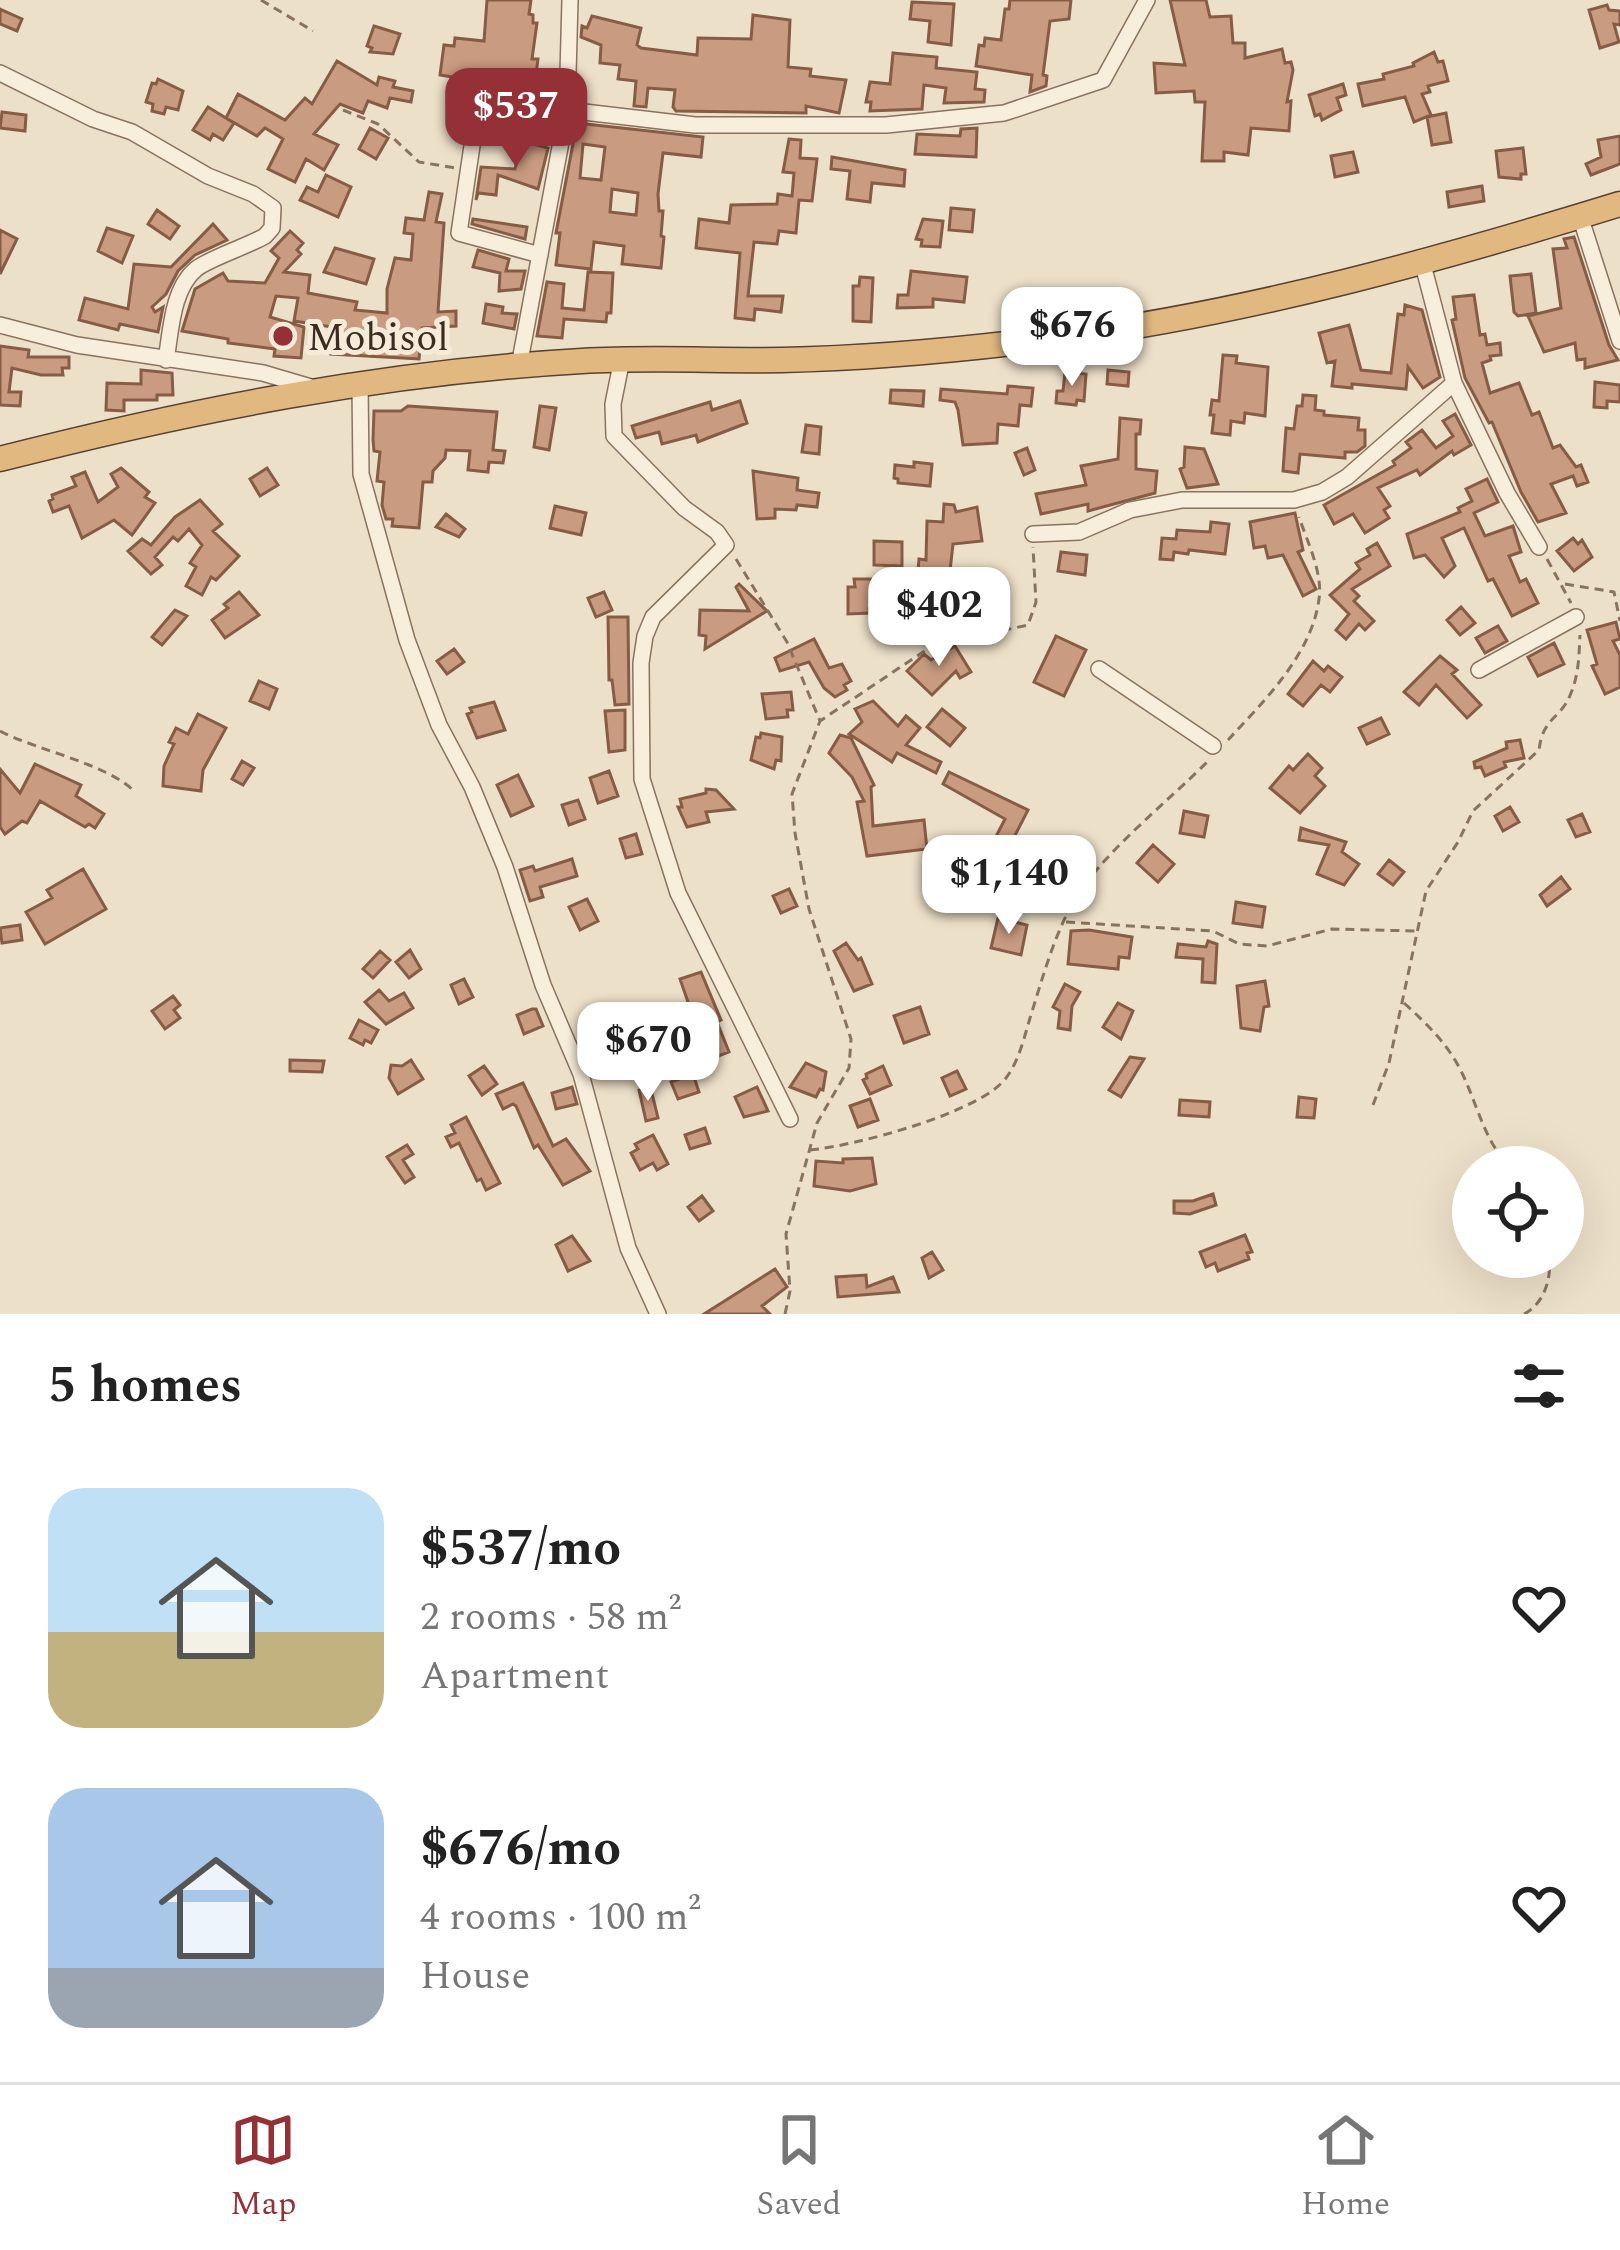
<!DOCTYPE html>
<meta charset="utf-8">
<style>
:root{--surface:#fff;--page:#f6f6f6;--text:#222;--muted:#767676;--line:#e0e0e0;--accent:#953136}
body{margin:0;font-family:Spectral,serif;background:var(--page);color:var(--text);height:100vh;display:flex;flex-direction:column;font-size:45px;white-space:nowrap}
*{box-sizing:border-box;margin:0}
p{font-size:39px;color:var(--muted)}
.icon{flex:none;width:66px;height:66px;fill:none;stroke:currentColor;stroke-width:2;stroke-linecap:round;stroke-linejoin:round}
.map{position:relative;height:1314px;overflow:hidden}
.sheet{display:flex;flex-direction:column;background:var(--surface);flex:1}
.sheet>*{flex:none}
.controls{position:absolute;left:1452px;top:1146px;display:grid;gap:24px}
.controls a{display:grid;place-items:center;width:132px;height:132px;border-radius:50%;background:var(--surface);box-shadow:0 12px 48px #0002;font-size:60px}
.price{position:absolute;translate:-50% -102px;padding:0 27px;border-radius:24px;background:#fff;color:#222;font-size:39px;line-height:78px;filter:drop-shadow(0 3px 6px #0008)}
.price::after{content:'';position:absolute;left:50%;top:72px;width:36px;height:27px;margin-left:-18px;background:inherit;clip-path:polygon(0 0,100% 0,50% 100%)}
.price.active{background:var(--accent);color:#fff}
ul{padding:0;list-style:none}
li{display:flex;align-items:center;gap:36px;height:300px;padding:0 48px}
li span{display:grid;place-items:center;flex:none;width:336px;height:240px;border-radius:36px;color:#555}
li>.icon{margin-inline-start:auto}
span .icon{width:144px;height:144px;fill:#fffc;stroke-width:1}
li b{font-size:51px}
h2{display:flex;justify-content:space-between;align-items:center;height:144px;padding:0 48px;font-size:51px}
.menu{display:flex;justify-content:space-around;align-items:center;height:168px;border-top:3px solid var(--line);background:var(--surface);font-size:33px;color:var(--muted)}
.menu a{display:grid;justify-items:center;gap:6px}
.menu .active{color:var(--accent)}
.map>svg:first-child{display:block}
</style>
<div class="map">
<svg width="1620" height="1314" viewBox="0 0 1620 1314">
<rect width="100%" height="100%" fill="#ede0c9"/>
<path fill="#c99b80" stroke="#875c45" stroke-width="3" fill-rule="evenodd" d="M487,0H531L529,14L533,15V23H537L532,59H538L534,90L440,75L444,45L454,46L455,38L484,41Z
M1010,0H1071L1069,19L1050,21L1043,75L1047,76L1046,86L1030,92L1032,75L976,66L979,45L984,46L985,38L1001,40L1005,9H1009Z
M1170,0H1206L1210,17L1231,16L1233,43H1245V58L1282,49L1285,63L1291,62L1293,70L1287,102L1291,101L1289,131L1251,128L1248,155L1224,152V161H1202L1205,102H1195L1194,91L1156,93L1154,63L1185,65Z
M912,2L954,4L951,45L928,42L930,21L910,19Z
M1607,5L1609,10L1620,11V25L1614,24L1619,42L1600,48L1589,10Z
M0,9L22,19L17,31L0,24Z
M753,15L790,20L788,67L811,69L810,76L846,80L839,113L806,106V113L676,111L673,107L675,90L648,88L646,107L634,106L636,81L618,79L620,65L600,63L601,45L581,37L582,26L587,28L592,16L641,28L637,45L641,48L697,55L698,38L751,39Z
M374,26L400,34L393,54L370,52L372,48L367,46Z
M1434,52L1438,62L1443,61L1448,81L1428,86L1430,92L1422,94L1431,115L1414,122L1405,97L1363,106L1358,84L1384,79L1383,74L1414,66L1413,63Z
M893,53L937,57L936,68L977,72L975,89L985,90L984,102L944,103L946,88L924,85L922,109L870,111L871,102H866L870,82L890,84Z
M337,61L377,85L379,77L395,81L393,87L413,91L411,102L390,98L387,108L368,101L363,113L340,104L314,134L338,145L324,170L306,159L295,182L268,169L283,139L265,128L257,136L226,118L238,94L285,120L305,98L312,104Z
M158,79L183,91L178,110L166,107L164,114L152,111L153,104L146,102L152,83L156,84Z
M1343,84L1346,95L1337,98L1341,110L1322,120L1320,114L1315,116L1309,95Z
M208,107L234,123L223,140L213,134L210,140L193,130Z
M506,108L517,110L512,146L485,139L488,120L504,124Z
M2,112L26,115L25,131L0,128Z
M1446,113L1451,142L1432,145L1427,117Z
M577,123L703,137L701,157L663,153L658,194L659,211H663L661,236L664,237L661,268L622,264L624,246L594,242L591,269L556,265L560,233H556ZM583,144L605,147L601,180L580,178ZM612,189L638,193L636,215L610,212Z
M370,128L388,138L376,159L359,149Z
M977,128L976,157L915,154L917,134L960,136L961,129Z
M1620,136V164L1591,175L1586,164L1601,157L1598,140Z
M789,139L801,140L800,158L817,159L812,201L799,200L796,233L779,231L777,244L754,242L748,296H783L781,312L755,309L754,320L735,318L740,253L696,248L699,219L729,223L731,205L777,204L778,194L792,196L794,173L783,172Z
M522,141L548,148L538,189L498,175L496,195L478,193L476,200L481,167L515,169Z
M1523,148L1526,174H1521V179L1499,177L1496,151Z
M1353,152L1358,172L1335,177L1331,156Z
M832,157L905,170L904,186L872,183L870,202L847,199L850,171L831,169Z
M326,175L351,187L338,217L300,200L307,187L318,192Z
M1482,186L1484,201L1449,207L1447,192Z
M429,192L442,194L436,222L444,223L438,312L456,311V326L422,328L419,359L331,354L332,327L294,321L298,298L276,296L270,317L304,327L301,358L274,356L275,349L228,343V339L182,331L195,289L223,273L228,281L265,283L279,258L271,251L290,231L303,243L297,250L301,254L284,272L310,275L308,293L357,302L355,310L387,313V289L395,258L411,260L413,234L404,233L406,218L424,220Z
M951,208L974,210L972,232L949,230Z
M157,210L179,226L170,239L148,224Z
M473,219L527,227L525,239L472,224Z
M923,219L943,221L940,247L921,246L922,240L916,239Z
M213,224L227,240L195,255L178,271L166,294L152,307L155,312L163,307L158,332L120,324L118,330L79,320L85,298L128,309L134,264L171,267Z
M107,228L133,236L122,263L98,251Z
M0,230L17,239L0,274Z
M1574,237L1609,345L1618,360L1585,368V359L1577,360L1575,343L1544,352L1528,316L1561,308L1553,249L1567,248L1564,239Z
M335,248L374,259L366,284L324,272Z
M478,250L509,259L506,271H525L521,289L499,291L500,273L473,267Z
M911,271L967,277L964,302L933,299V307L897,308L898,295H908Z
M588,272L613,273L611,313H607L606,322L564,319L562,338L537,336L547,282L564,284L562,308L584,310Z
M1531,274L1536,313L1518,316L1514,312L1510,276Z
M860,277L873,278L871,322L853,321V286H859Z
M1474,295L1480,335L1485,334L1487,345L1500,343L1501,355L1490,356L1491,360L1482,363L1490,393L1519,383L1532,415L1539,412L1553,448L1560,445L1576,467L1581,465L1588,482L1577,486L1573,476L1551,484L1566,513L1538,522L1521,492L1492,422L1489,423L1465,378L1452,320L1456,319L1453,297Z
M486,304L503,307L502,313L517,314L514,329L483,323Z
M1405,305L1422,310L1440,377L1423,388L1408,367L1406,389L1352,384V388L1332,386L1335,361L1327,363L1319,333L1349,325L1361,370L1391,373L1398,314L1404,315Z
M0,346L29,350L28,357H69V368H62L63,375H41L12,368L9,392H21L20,406L0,405Z
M1223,355L1237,356L1236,363L1268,367L1265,416L1245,413L1244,423L1231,421L1230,435L1212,433L1214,415H1210L1212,400L1219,401Z
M141,370L172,373L173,395H157V400H124V411L106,410L107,383L141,384Z
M1108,370L1129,372L1128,386L1107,384Z
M1065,372L1086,374L1084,401L1077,400L1076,405L1056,403L1057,391H1063Z
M1595,382L1620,385V402L1607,401V408L1594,407Z
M1008,386L1033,388L1031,406L1020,405L1018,426L998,424L997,443L963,445L958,410L955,402L940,400L941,389L1007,394Z
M891,390L924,391L923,406L890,403Z
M1303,395L1316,396L1315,410L1324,411V415L1359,418L1358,430H1365V446L1357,452H1345V458L1300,454L1298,473L1283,471L1286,428L1294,429L1297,406H1302Z
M740,401L747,423L708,438L698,442L696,435L662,444L659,432L636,438L632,426L710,402L712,410Z
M408,406L497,412L493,450L505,451L503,463L489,462L488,472L468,470L470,451L446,450L445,458L433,471L432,482H423L419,528L392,526L393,519H386L382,505L384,482L377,481L380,452L374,451L373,440L374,411H401Z
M540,406L556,408L549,450L534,447Z
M1455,414L1471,445L1454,455L1452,451L1420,475L1417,470L1378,488L1390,506L1384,510L1389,518L1365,533L1353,514L1334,524L1324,505L1395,465L1393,461L1411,448L1406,442L1422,430L1436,448L1453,436L1443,421Z
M1120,418L1141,420L1140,434H1136V469L1157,471L1155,493L1088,511V504L1041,514L1036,494L1086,485L1081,466L1118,459Z
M806,425L821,427L819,454L802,452Z
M1185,447L1204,449L1218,484L1187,488L1180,469L1184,467Z
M1027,448L1035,470L1024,475L1015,453Z
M914,462L932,464L930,486L898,483V479L894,478L895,465L914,467Z
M121,468L149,492L145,497L155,503L132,535L114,520L82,538L69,506L53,512L49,501L53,499L52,495L76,486L72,477L85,472L98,502L118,487L111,474Z
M267,468L278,485L260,496L250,479Z
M753,471L798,478L797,490L819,493L817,507L797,505L796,510L775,509V518L757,519Z
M1487,479L1498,502L1474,513L1485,536L1513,526L1521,552L1509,556L1520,582L1526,579L1538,603L1512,616L1493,579L1488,581L1464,528L1442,538L1455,566L1444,577L1425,555L1414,558L1407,534L1460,512L1458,508L1472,501L1466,489Z
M200,500L222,524L213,531L239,556L216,580L211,577L202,595L186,586L196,567L190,563L202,545L189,529L178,541L173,537L155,557L162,565L151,574L128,551L142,539L151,545L175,517Z
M944,504L954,505L956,512L977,507L982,541L953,544L949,580L926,578L927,572L918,571L919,559L926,560L927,521L943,522Z
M555,506L586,513L581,535L550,528Z
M1295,513L1303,550L1298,552L1316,589L1303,596L1283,555L1268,558L1265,546L1254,548L1250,522Z
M446,514L465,529L459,537L436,527Z
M1211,522L1229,524L1225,554L1189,550L1188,554L1174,552L1173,560L1160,559L1162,538L1176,539L1177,530L1210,532Z
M1573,538L1578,544L1582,540L1592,557L1574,571L1557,551Z
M874,541L902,542V566L874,565Z
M1377,543L1390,566L1352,589L1359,596L1354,601L1374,621L1365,630L1359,624L1346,639L1336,630L1349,614L1330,595L1360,569L1356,563L1370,555L1367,549Z
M1061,552L1087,555L1085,575L1058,571Z
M854,579H875L876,609H869L870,613L848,614V587H855Z
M739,584L767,611L705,649L706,636L699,635L700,610L749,611L736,587Z
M239,592L259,615L225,638L212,620L228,608L224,604Z
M604,592L612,610L596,617L588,598Z
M1461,607L1475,623L1460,635L1447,620Z
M175,610L187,616L162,645L152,637Z
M608,617H628L629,704L615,705L612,680H609Z
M1616,622L1620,639L1613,641L1620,655V687L1605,694L1592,666L1597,664L1587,630Z
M1498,626L1507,641L1485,653L1476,638Z
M1056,636L1086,650L1064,696L1034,682Z
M814,639L829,668L842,664L851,681L844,685L847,690L835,697L824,688L809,662L780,671L775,658Z
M1554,643L1564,664L1538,676L1528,657Z
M955,646L971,672L960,678L956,671L932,695L907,671L924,654L931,660Z
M454,649L464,662L447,674L437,661Z
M1440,656L1457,670L1452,674L1481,705L1467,718L1436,685L1419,705L1404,692Z
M1313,661L1324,671L1328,666L1342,677L1330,692L1321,685L1303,706L1288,694Z
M259,681L277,689L269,709L250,701Z
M791,692L793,710H787L788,717L766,719L762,694Z
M873,701L898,726L906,716L920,728L906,745L941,762L936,773L897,753L892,762L849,734L862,722L855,709Z
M494,702L505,730L477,738L467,714L472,712L470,708Z
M942,709L965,728L950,746L927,727Z
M625,710V750L609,752L605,711Z
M198,714L226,728L203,770L201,791L163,786L164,766L174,744L169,742L176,728L188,734Z
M1381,718L1389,734L1367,744L1359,728Z
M761,733L782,737L781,761L776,760L774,769L751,760L756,737L760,738Z
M840,735L851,738L874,785L871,787L873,826L924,820L927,849L867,856L857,802L864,801L852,777L829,753Z
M1520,740L1524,758L1504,762L1506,767L1485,776L1481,767L1475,768L1474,762L1507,748L1506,742Z
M1308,754L1322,768L1315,776L1325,786L1300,813L1270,788L1289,766L1293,770Z
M242,761L254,768L243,785L232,779Z
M35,764L81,785L76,796L104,814L95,828L89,824L85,827L40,801L27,823L22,821L5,834L0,827V769L20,793Z
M609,771L618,796L598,803L590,778Z
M949,772L1028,810L1004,857L989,850L1005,819L943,784Z
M518,775L533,806L511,816L497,785Z
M706,789L716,790L734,809L706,812L709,822L687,827L678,807H682L680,799L706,793Z
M578,800L585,819L569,825L562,805Z
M1510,807L1519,822L1503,831L1495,816Z
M1184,811L1208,816L1204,837L1180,833Z
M1582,814L1590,832L1576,837L1568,820Z
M1301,828L1346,842L1342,852L1359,864L1344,885L1317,874L1329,845L1299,840Z
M636,834L642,854L626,858L620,839Z
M1059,843L1072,850L1065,874L1047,864Z
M1153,845L1174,864L1158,882L1137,863Z
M572,859L577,876L540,887L543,897L530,901L520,870L533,866L535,871Z
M1389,860L1404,872L1393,885L1378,874Z
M939,862H951V886L938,885Z
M83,869L106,909L45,944L26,912L52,898L47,890Z
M1561,877L1570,889L1547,906L1540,895Z
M789,889L797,906L781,913L773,896Z
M587,899L598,921L580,930L569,907Z
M1236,902L1265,907L1262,927L1233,923Z
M998,918L1027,925L1021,955L991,948Z
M20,925L22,940L2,943L0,928Z
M1089,930L1132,937L1129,958L1119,957L1118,969L1068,964L1071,931Z
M1208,941L1217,944L1215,983L1202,982L1203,959L1176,957L1178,944L1206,947Z
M846,943L858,960L861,958L872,984L854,991L834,951Z
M410,950L421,969L409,978L396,962Z
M380,951L390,960L373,978L363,969Z
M701,972L721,1020L717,1022L729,1052L708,1060L680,979Z
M464,979L473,997L459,1004L451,985Z
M1265,981L1269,1006L1264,1007L1260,1031L1241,1028L1237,986Z
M1065,984L1080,992L1072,1006L1070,1030L1058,1028L1060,1011L1053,1007Z
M379,990L389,1001L404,993L413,1008L386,1024L365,1002Z
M173,996L180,1005L174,1010L180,1018L165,1029L152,1011Z
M1118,1003L1133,1011L1121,1039L1103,1027Z
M920,1007L929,1034L904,1043L894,1016Z
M532,1009H536L543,1026L524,1034L517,1015Z
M359,1020L378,1030L371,1043L365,1040L363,1045L350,1038Z
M1130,1057L1144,1059L1121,1097L1109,1090Z
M290,1060L324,1061L322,1072L290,1071Z
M411,1060L423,1079L398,1094L389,1078L391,1065L402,1066Z
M806,1063L826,1072L823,1090L820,1089L816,1097L790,1087Z
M484,1066L497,1084L482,1095L469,1076Z
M883,1066L891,1085L870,1094L863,1080L867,1078L866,1074Z
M957,1071L966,1089L950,1096L942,1078Z
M693,1074L699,1092L678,1099L671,1082Z
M523,1083L553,1146L566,1139L590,1171L563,1185L538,1145L534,1148L516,1106L513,1104L503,1109L496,1094Z
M650,1085L658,1118L646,1121L639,1090Z
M572,1087L577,1104L556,1109L552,1093Z
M757,1087L768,1111L744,1117L735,1097Z
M1299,1097L1316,1099L1314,1118L1297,1117Z
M870,1099L878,1120L858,1127L850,1106Z
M1180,1100L1210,1102L1209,1117L1179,1115Z
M466,1117L500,1183L486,1190L481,1179L477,1181L459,1143L451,1147L446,1137L455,1133L451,1125Z
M705,1128L710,1143L690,1149L685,1135Z
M653,1135L668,1164L657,1170L653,1163L640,1170L631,1153L638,1149L635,1144Z
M407,1145L413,1154L403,1160L414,1177L405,1183L387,1157Z
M872,1158L876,1184L850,1191L814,1186L816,1161L843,1163V1159Z
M1213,1194L1216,1205L1190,1214L1174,1213V1201H1193Z
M702,1196L713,1211L699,1221L688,1207Z
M1245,1235L1252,1252L1247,1253L1249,1259L1218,1271L1215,1263L1206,1267L1200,1252Z
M572,1236L590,1261L568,1271L556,1245Z
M932,1252L943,1270L929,1278L922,1258Z
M775,1269L787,1287L762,1306L770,1314H704Z
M866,1275L867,1287L893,1277L899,1292L838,1297L836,1277Z"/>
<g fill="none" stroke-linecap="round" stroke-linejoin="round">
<defs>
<path id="minor" d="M0,73L93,119L132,132L208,176L253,194L273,208L272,228L265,236C248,246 208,259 196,269C172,289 171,331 166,360
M480,92L459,233L540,255
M567,110L695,125H886L1004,113L1103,80L1147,0
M1580,216L1620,341
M1422,261L1454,383L1507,493L1539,547
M0,325L77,345L263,373L314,388
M622,359L613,404L614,436L684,508L717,532L726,545L653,617L645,636L641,663L642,779L678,893L790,1119
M519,366L567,110L570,0
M360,384L361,474L407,640L439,725L472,787L505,867L543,985L581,1074L628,1248L658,1314
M1033,534L1079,532L1130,510L1182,500H1294L1322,492L1347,477L1454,383
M1099,669L1213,746
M1479,670L1576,617"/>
<path id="trunk" d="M0,459C191,410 385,372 582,361C649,357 716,361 782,360C876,358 970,349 1063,337C1252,312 1438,260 1620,204"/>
</defs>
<use href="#minor" stroke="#89735e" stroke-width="18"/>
<use href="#trunk" stroke="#574132" stroke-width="27"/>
<path stroke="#89735e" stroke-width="3" stroke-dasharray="9 6" stroke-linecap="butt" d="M261,0L313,31
M343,110L378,124L419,162L455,168
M736,559L787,642L820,721L932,646L1028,625L1036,602L1033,547
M1547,559L1571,603
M1565,584L1614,592L1620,621
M0,731C39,751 104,763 133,790
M1228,740C1264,701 1312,654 1319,599C1323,573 1307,541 1299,517
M1066,922L1213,931L1239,944L1267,946L1332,929L1415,931
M1404,1003C1428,1025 1449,1045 1463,1075C1478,1107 1485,1142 1510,1167
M1373,1105L1389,1063L1426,891L1458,842L1473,811L1539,750C1543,716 1561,720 1571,693C1579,674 1579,654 1580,635
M810,1150C854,1146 980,1113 1006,1078C1019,1061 1024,1038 1030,1018C1042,980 1052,942 1071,906C1098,856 1168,802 1209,760
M785,1314L790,1291L786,1234L817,1123L849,1068L851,1039L809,909L795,833L792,794L820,721
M1524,1314C1544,1304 1552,1278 1549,1257"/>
<use href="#minor" stroke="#f8eedc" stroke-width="15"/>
<use href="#trunk" stroke="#e2b881" stroke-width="24"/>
</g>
<circle fill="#953136" stroke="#f5ebd8" stroke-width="4.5" cx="283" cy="336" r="12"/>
<g text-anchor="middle" stroke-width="10" stroke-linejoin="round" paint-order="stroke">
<g font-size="39" fill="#3a2c21" stroke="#f5ebd8" text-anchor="start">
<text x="307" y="350">Mobisol</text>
</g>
</g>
</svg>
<div class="controls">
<a><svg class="icon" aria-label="locate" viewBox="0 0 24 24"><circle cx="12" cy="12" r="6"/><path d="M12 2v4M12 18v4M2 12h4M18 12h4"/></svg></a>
</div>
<b class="price active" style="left:516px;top:170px">$537</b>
<b class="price" style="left:1072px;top:389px">$676</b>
<b class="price" style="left:939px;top:669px">$402</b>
<b class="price" style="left:1009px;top:937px">$1,140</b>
<b class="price" style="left:648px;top:1104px">$670</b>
</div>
<section class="sheet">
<h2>5 homes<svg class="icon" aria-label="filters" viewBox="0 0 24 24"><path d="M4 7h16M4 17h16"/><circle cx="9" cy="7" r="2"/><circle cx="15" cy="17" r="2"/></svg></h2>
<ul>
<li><span style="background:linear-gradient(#bfe0f5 60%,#c2b280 0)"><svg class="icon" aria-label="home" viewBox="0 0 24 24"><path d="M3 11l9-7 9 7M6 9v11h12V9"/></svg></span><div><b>$537/mo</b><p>2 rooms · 58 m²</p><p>Apartment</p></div><svg class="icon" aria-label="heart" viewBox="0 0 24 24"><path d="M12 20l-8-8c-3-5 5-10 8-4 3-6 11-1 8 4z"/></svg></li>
<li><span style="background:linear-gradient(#a9c7e8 75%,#9aa5b1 0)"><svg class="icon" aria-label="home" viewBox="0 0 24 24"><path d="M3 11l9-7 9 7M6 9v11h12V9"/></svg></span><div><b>$676/mo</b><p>4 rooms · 100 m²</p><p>House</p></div><svg class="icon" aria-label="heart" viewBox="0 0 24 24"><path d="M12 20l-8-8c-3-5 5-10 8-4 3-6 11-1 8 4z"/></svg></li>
</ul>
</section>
<nav class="menu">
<a class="active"><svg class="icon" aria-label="map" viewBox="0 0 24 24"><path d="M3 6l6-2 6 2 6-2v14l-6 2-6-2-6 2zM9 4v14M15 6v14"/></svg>Map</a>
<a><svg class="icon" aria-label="saved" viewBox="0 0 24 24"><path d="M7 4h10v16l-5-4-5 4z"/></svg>Saved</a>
<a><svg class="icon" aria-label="home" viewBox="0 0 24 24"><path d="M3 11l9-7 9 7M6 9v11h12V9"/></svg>Home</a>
</nav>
